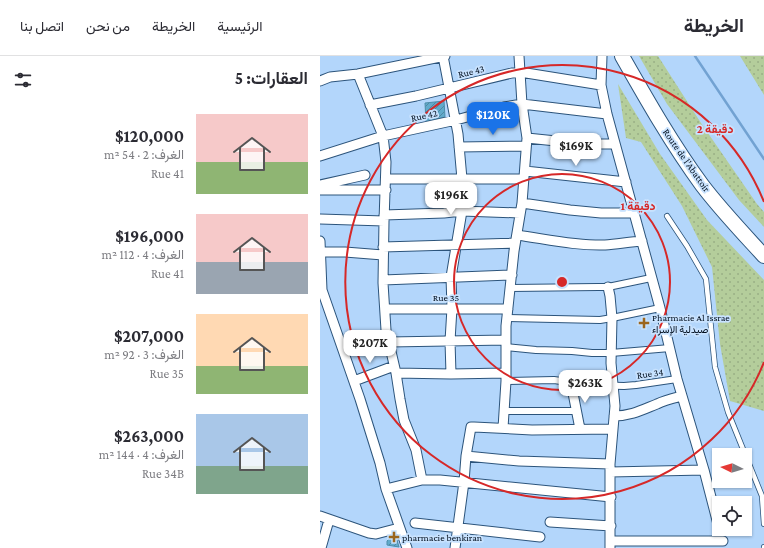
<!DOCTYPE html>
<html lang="ar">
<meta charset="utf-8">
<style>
:root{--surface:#fff;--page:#f2f2f3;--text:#2b2b33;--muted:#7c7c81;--line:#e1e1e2;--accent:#1a73e8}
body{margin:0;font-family:"Crimson Pro",Vazirmatn,serif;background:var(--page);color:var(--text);direction:rtl;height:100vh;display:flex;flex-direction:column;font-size:15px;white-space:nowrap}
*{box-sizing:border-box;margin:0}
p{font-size:13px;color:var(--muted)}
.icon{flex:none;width:22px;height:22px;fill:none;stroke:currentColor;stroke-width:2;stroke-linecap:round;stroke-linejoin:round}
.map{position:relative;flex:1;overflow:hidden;direction:ltr}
.sheet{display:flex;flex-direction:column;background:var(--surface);width:320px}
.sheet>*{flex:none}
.needle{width:26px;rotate:275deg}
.buttons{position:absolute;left:392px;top:392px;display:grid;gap:8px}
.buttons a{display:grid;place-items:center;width:40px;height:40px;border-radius:0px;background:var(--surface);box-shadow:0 1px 3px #0004;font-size:20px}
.price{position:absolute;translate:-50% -34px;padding:0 9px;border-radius:8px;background:#fff;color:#222;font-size:13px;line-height:26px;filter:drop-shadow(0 1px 2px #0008)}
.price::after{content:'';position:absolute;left:50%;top:24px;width:12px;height:9px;margin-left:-6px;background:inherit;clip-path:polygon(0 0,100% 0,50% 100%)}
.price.active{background:var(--accent);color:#fff}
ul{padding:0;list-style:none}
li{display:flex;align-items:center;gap:12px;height:100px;padding:0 12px}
li span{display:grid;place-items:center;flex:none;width:112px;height:80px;border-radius:0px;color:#555}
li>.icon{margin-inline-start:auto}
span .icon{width:48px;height:48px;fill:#fffc;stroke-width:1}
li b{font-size:17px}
h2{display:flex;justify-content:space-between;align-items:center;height:48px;padding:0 12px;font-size:17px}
header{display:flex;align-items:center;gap:24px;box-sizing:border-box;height:56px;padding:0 20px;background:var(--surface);border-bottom:1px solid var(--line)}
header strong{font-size:19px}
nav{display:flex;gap:22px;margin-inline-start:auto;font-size:14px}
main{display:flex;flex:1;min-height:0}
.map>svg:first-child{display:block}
</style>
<header>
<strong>الخريطة</strong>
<nav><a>الرئيسية</a><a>الخريطة</a><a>من نحن</a><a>اتصل بنا</a></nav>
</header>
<main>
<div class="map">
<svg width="444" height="492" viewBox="0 0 444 492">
<defs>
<pattern id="grass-dots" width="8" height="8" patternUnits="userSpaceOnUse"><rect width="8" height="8" fill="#b4cd9b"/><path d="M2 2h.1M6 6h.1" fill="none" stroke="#99af85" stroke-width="1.8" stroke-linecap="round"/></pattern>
<pattern id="building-hatch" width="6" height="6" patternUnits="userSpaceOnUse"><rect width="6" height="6" fill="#61aacb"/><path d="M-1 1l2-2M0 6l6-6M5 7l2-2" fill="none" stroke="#4e89a4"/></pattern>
</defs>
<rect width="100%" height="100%" fill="#b3d6fb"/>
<path fill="url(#grass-dots)" d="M319,0H338L381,67L437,148L444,156V171L419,144L347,48Z
M420,0H444V39Z
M298,28L340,98L387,164L444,224V355L410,345L400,288L392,211L362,150L321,86L306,82Z"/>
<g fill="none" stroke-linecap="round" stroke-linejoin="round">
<path stroke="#72a2d2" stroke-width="2.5" d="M375,0L444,103"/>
</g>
<path fill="url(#building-hatch)" stroke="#4d8daa" d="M124,45L125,61L106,66L105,47Z
M75,477L79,491L67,489V485Z"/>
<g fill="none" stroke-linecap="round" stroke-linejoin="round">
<defs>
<path id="service" d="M347,160L367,190L386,223L395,311L408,356L442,440L444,468
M444,492V491"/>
<path id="pedestrian" d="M190,232L278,231H288L331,222
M187,262L280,264L292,262L340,252
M186,291L216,294L252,295L272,297H291L350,292
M186,325L234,324L268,329L304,330L316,329L357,323
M184,355H256"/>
<path id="minor" d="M123,0L138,78L142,123V155L131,221L132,252L130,285L131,318
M282,0L281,29L287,58L340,252L357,323L384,414L399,472
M38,18L63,80L66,106L64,165L63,227L66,274L76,317L80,343L84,364L96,394L102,424
M0,25L10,21L38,18L125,0
M50,49L96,40L192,17L200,16L281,29
M207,82L265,88H295
M139,91L206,90
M0,100L63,80L136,64L184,51L202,48L287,58
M205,115L306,126
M66,123H204
M0,129L45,119
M0,134H66
M202,147L250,154L281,157H314
M64,159L124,157L142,155L200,157
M0,163L64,165
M197,179C226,183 256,190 285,189C297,188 310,186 322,185
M0,185L2,234L40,343L60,407L66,433L87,492
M63,191L195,187
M1,196H25L63,199
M63,224L192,219
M288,231L290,240L292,262L291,307L295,350L290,408V492
M65,253H188
M69,286L186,284
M23,294L68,282
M76,317L131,318L186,317
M34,325L74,310
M251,327L260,373
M294,360C311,360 322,354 337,348C345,344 354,342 362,340
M183,372L186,325V270L194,195L202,147L207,82L202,48L199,0
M146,400L199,405L290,408
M290,416L384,414
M66,433L102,424H120L291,441
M0,460L49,477L56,478L79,472
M230,466L291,470
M95,467L220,481
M291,485H403
M1,492L9,464
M135,492L144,426L146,400L151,371H154L212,374L292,373"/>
<path id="primary" d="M302,0C327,44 352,88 382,129C401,154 423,177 444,200"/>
</defs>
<use href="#service" stroke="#2c547b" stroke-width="6"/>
<use href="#pedestrian" stroke="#2c547b" stroke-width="8"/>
<use href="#minor" stroke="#2c547b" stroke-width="11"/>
<use href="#primary" stroke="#2c547b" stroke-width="16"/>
<use href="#service" stroke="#fff" stroke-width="4.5"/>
<use href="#pedestrian" stroke="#fff" stroke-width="6"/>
<use href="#minor" stroke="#fff" stroke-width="9"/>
<use href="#primary" stroke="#fff" stroke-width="14"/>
</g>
<g fill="none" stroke="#d62828" stroke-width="2">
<circle cx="242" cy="226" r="108"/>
<path d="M444 306A217 217 0 1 1 444 146"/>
</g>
<g fill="#9b661e" stroke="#c8e2fe" stroke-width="1.5">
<path d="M322 261h4v4h4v4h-4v4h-4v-4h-4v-4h4z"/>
<path d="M72 475h4v4h4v4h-4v4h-4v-4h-4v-4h4z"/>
</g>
<g text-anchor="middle" stroke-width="3.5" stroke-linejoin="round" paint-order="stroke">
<g font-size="10" fill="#010e1d" stroke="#c8e2fe">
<text transform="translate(151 15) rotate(-14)" y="4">Rue 43</text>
<text transform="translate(104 59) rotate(-12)" y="4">Rue 42</text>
<text transform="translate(367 104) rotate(55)" y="4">Route de l’Abattoir</text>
<text x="126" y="245">Rue 35</text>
<text transform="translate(330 317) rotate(-8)" y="4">Rue 34</text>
</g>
<g font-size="10" fill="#010e1d" stroke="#c8e2fe" text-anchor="start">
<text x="332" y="265">Pharmacie Al Issrae<tspan x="332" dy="12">صيدلية الإسراء</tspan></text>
<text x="82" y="485">pharmacie benkiran</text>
</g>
</g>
<circle cx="242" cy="226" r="6" fill="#d62828" stroke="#c8e2fe" stroke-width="2"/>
<g font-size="12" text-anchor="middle" font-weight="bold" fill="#d62828" stroke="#c8e2fe" stroke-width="3.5" stroke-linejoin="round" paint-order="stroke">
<text x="395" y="77">2 دقيقة</text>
<text x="318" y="154">1 دقيقة</text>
</g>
</svg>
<div class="buttons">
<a><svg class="needle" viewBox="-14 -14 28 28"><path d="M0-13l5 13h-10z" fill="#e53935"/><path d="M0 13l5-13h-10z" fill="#7c7c81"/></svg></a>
<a><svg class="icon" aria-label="locate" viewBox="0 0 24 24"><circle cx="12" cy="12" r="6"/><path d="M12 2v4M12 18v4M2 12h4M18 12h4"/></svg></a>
</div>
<b class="price active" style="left:173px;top:80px">$120K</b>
<b class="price" style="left:256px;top:111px">$169K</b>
<b class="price" style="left:131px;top:160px">$196K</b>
<b class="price" style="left:50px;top:308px">$207K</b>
<b class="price" style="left:265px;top:348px">$263K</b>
</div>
<section class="sheet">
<h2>العقارات: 5<svg class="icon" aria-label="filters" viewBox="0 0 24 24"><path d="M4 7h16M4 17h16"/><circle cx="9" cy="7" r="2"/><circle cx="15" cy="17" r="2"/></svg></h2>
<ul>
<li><span style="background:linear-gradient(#f6c9c9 60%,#8fb573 0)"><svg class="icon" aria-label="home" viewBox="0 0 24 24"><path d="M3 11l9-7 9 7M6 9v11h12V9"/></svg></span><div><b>$120,000</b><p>الغرف: 2 · 54 m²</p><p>Rue 41</p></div></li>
<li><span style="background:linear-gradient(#f6c9c9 60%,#9aa5b1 0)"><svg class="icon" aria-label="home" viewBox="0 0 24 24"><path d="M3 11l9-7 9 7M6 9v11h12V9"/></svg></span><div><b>$196,000</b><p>الغرف: 4 · 112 m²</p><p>Rue 41</p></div></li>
<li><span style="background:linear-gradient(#ffd9b3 65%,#8fb573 0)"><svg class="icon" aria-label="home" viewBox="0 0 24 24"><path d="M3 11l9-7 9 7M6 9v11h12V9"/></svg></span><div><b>$207,000</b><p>الغرف: 3 · 92 m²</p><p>Rue 35</p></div></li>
<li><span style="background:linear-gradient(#a9c7e8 65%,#7fa58c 0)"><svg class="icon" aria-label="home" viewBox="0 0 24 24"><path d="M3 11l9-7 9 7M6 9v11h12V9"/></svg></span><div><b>$263,000</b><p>الغرف: 4 · 144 m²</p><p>Rue 34B</p></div></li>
</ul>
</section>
</main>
